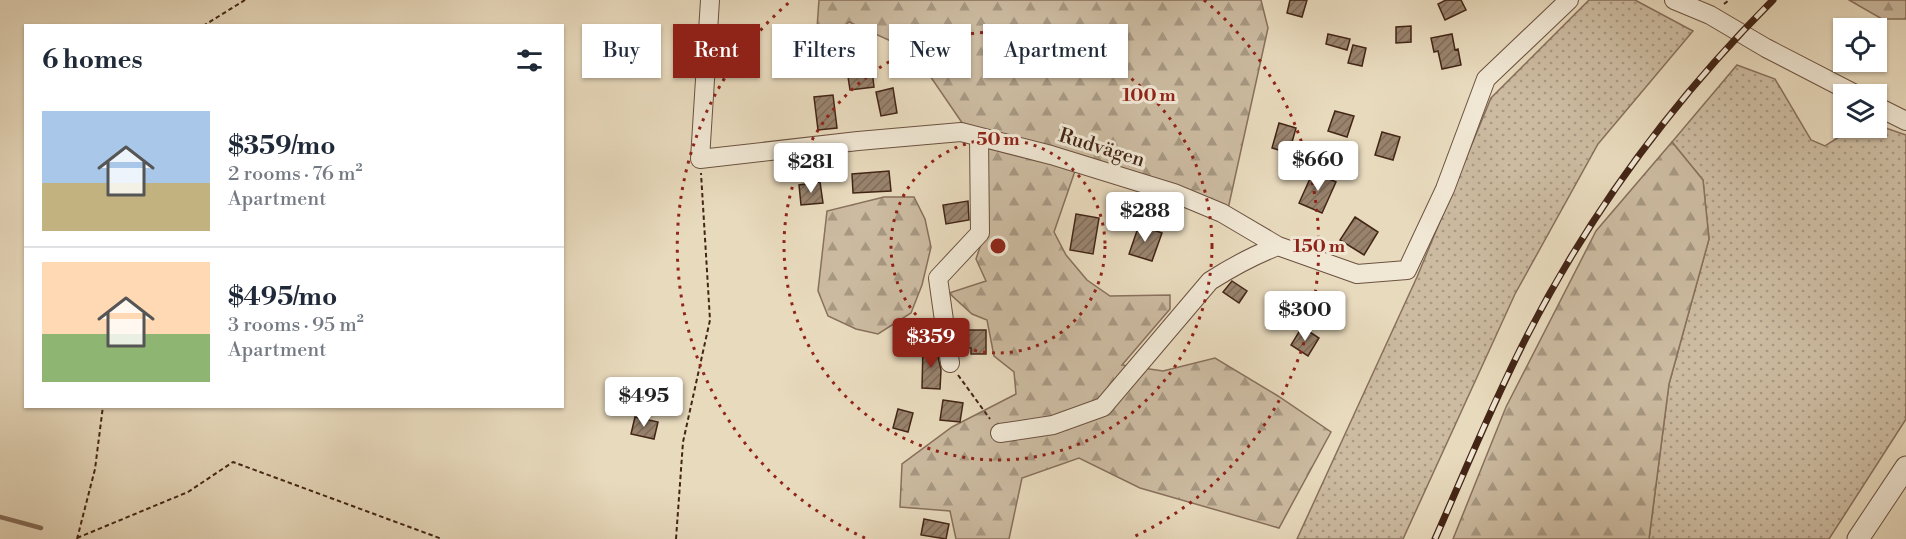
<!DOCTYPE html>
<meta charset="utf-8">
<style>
:root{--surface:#fff;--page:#f6f6f7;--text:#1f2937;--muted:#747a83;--line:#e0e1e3;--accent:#8f2418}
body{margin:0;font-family:"Libre Bodoni",serif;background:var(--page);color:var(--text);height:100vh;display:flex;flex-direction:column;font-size:22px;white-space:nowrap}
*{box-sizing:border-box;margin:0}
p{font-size:20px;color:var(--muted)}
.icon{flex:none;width:33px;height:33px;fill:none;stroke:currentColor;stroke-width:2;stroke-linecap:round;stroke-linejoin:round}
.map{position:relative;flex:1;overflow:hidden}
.sheet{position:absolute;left:24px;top:24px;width:540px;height:384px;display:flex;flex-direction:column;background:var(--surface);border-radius:0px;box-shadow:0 2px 4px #0004}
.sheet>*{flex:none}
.top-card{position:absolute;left:582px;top:24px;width:570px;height:54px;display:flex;gap:12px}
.fabs{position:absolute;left:1833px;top:18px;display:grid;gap:12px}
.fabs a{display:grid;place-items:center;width:54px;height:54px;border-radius:0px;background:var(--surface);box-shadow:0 2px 4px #0004;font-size:30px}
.price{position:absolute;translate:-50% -51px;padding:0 14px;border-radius:6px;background:#fff;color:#222;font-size:20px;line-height:39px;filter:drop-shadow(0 2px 3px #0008)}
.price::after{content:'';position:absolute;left:50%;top:36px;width:18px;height:14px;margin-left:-9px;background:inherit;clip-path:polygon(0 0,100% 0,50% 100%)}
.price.current{background:var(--accent);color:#fff}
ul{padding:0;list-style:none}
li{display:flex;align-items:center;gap:18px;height:150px;padding:0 18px}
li+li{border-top:2px solid var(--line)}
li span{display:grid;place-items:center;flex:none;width:168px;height:120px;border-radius:0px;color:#555}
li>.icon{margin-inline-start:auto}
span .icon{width:72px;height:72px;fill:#fffc;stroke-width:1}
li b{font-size:26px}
h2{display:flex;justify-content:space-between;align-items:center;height:72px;padding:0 18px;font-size:26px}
.tag{padding:0 21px;border-radius:0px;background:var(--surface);box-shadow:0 2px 4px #0004;font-size:21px;line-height:54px}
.tag.current{background:var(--accent);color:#fff}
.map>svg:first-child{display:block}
</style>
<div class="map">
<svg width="1906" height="539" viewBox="0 0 1906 539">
<defs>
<pattern id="grass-dots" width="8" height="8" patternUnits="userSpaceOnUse" patternTransform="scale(1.5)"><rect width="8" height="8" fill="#ccbba1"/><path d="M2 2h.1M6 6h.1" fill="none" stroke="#a79882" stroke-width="1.8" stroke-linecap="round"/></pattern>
<pattern id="forest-firs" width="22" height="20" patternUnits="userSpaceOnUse" patternTransform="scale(1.5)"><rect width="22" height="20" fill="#ccbba1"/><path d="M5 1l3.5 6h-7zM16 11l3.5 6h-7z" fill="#a79882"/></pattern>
<pattern id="building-hatch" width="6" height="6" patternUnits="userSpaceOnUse" patternTransform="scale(1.5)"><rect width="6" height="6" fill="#99836d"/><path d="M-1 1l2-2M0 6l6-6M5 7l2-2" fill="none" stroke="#7e6b59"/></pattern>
</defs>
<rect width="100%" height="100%" fill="#e8dabd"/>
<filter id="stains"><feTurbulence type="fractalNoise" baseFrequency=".00333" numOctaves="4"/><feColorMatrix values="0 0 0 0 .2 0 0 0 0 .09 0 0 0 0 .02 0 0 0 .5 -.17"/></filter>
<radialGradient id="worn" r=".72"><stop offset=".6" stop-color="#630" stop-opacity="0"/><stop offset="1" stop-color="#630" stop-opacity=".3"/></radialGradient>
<path fill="url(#grass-dots)" stroke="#88705c" stroke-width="1.5" d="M1589,0H1635L1693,31L1598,144L1515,294L1403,539H1297L1417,277L1491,98Z
M1737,65L1775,79L1811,140L1825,146L1853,128H1876L1877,125L1906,135V419L1829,539H1649L1669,384L1709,239L1703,180L1672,142Z"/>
<path fill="url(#forest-firs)" stroke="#88705c" stroke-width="1.5" d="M819,0H1261L1268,28L1228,209L965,127L913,51L849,22L815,56Z
M1849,0H1906V19H1882Z
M1672,142L1703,180L1709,239L1669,384L1649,539H1453L1506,407L1596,231Z
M985,144L1075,171L1054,232L1066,255L1087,280L1110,296L1170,295V309L1122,365L1163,371L1215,358L1278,396L1331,432L1279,528L1140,488L1079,458L1022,478L1009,539H956L950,511L900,507L902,464L952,427L1016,394L1014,372L994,356L987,320L972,314L949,293L986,281L976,259L983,238Z
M884,197H914L925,219L931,247L922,285L911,313L878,334L856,329L828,316L818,291L827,211Z"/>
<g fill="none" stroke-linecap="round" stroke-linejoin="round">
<path stroke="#846c58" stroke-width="4.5" d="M0,517L41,528"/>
</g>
<path fill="url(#building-hatch)" stroke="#432516" stroke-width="1.5" d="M1290,0H1307L1302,17L1287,13Z
M1446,0H1461L1466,10L1445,20L1438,4Z
M1411,26V42L1396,43V27Z
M1328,34L1350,39L1347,50L1326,44Z
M1452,34L1455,50L1458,49L1461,65L1442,69L1438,51L1434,52L1431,38Z
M1353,45L1366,48L1362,66L1348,63Z
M870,53L874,87L850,90L845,57Z
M893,88L897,113L881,116L876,92Z
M833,95L837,128L818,130L814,97Z
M1335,111L1354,116L1347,137L1328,131Z
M1279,123L1296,128L1289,153L1272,148Z
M1382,132L1400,137L1393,160L1375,155Z
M889,171L891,191L853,193L852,174Z
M1313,172L1336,182L1322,213L1299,203Z
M820,182L823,203L801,205L799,185Z
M968,201L969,220L946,224L943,205Z
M1076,214L1099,218L1093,254L1070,250Z
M1355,217L1378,232L1364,255L1340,240Z
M1139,225L1162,233L1152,261L1129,254Z
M1232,281L1247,291L1239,303L1223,292Z
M1302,327L1319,338L1308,356L1291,345Z
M965,330H986V354H971V348H965Z
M923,347L936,348L941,370L940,389L922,388Z
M943,400L963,403L960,422L940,420Z
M898,409L913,413L908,432L893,428Z
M635,417L658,422L654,439L631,434Z
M924,519L949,524L946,539L921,535Z"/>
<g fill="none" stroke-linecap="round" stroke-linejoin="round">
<defs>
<path id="minor" d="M710,0L700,159L858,141L961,132L1051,155L1174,193L1222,213L1278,246L1357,274L1407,270L1445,189L1486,79L1569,0
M1674,0L1710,15L1766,48L1855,94
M1876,106L1906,121
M950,363L938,278L980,233L979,137
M1000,433L1053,425L1103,407L1210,281C1232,267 1254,255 1278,246"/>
<path id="tertiary" d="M1858,539L1906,467"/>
</defs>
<use href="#minor" stroke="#6c5240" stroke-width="20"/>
<use href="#tertiary" stroke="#6c5240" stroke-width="23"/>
<path stroke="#432516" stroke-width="2" stroke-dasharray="4.5 3" stroke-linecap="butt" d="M1724,4L1729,0
M203,26L245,0
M958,375L990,419
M77,538L188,492L233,462L442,539
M77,539L95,469L103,406
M676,539L683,442L710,320L701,173"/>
<use href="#minor" stroke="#f0e7d4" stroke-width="18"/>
<use href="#tertiary" stroke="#f0e7d4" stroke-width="21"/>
<defs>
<path id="rail" d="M1435,539C1465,471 1493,402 1527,336C1591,211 1674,99 1773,0"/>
</defs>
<use href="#rail" stroke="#432516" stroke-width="7"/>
<use href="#rail" stroke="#f0e7d4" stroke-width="4.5" stroke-dasharray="14" stroke-linecap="butt"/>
</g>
<g fill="none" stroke="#8f2418" stroke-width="3" stroke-dasharray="3 6">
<circle cx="998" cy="246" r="107"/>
<circle cx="998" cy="246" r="214"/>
<path d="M865 538A321 321 0 0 1 792 0M1204 0A321 321 0 0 1 1131 538"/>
</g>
<g text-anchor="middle" stroke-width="6" stroke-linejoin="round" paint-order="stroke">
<g font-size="20" fill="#432516" stroke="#f0e7d4">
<text transform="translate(1102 147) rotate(17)" y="7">Rudvägen</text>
</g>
</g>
<circle cx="998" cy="246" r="9" fill="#8f2418" stroke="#f0e7d4" stroke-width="3"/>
<g font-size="18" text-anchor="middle" font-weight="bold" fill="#8f2418" stroke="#f0e7d4" stroke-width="6" stroke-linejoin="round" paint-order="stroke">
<text x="1149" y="101">100 m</text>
<text x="998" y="145">50 m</text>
<text x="1319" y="252">150 m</text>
</g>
<rect width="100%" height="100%" filter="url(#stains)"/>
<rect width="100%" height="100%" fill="url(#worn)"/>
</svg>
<div class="fabs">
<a><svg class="icon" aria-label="locate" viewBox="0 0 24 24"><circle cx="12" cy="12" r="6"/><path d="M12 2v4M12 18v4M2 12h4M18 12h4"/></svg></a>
<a><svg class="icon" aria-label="layers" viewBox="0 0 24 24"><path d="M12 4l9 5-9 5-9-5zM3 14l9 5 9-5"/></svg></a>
</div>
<b class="price" style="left:1318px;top:192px">$660</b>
<b class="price" style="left:811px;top:194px">$281</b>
<b class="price" style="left:1145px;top:243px">$288</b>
<b class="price" style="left:1305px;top:342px">$300</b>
<b class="price current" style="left:931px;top:369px">$359</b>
<b class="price" style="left:644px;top:428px">$495</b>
<div class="top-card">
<a class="tag">Buy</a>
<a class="tag current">Rent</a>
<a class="tag">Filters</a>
<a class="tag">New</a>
<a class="tag">Apartment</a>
</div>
<section class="sheet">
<h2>6 homes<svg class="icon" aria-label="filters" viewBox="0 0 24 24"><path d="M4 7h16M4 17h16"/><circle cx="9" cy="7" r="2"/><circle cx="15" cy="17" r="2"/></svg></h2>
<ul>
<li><span style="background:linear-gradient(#a9c7e8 60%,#c2b280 0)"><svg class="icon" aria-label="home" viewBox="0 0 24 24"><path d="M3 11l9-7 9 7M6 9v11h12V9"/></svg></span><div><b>$359/mo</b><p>2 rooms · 76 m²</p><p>Apartment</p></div></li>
<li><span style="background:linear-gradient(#ffd9b3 60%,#8fb573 0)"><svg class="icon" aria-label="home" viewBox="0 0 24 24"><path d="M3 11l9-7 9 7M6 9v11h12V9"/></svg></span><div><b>$495/mo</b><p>3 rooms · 95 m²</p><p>Apartment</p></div></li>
</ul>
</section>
</div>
